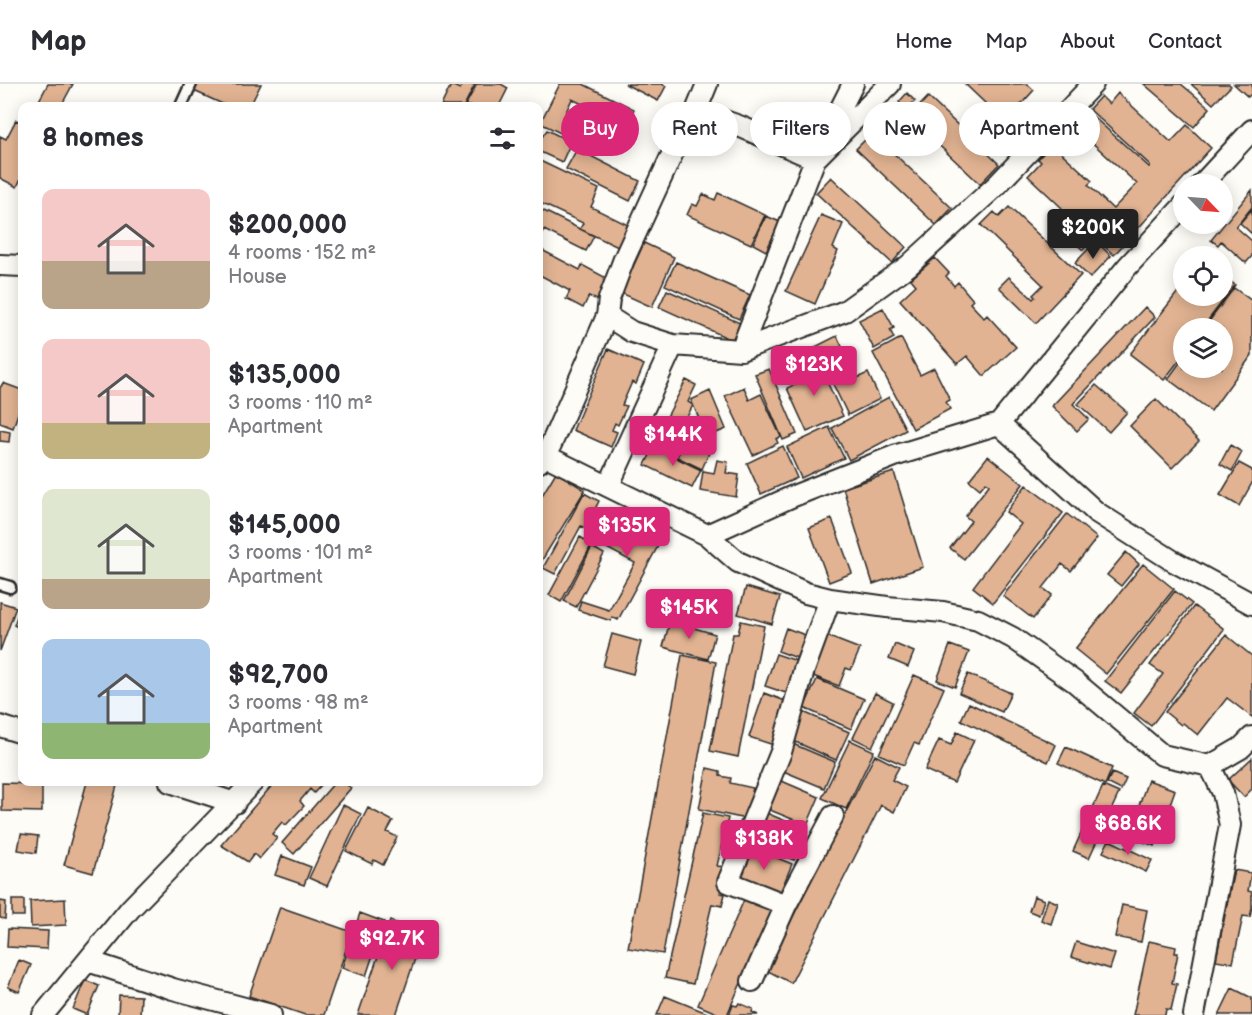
<!DOCTYPE html>
<meta charset="utf-8">
<style>
:root{--surface:#fff;--page:#f7f7f7;--text:#2b2b33;--muted:#7c7c81;--line:#e1e1e2;--accent:#db2777}
body{margin:0;font-family:"Balsamiq Sans",sans-serif;background:var(--page);color:var(--text);height:100vh;display:flex;flex-direction:column;font-size:22px;white-space:nowrap}
*{box-sizing:border-box;margin:0}
p{font-size:20px;color:var(--muted)}
.icon{flex:none;width:33px;height:33px;fill:none;stroke:currentColor;stroke-width:2;stroke-linecap:round;stroke-linejoin:round}
.map{position:relative;flex:1;overflow:hidden}
.side{position:absolute;left:18px;top:18px;width:525px;height:684px;display:flex;flex-direction:column;background:var(--surface);border-radius:12px;box-shadow:0 3px 15px #0003}
.side>*{flex:none}
.hud{position:absolute;left:561px;top:18px;width:570px;height:54px;display:flex;gap:12px}
.needle{width:39px;rotate:115deg}
.tools{position:absolute;left:1173px;top:90px;display:grid;gap:12px}
.tools a{display:grid;place-items:center;width:60px;height:60px;border-radius:50%;background:var(--surface);box-shadow:0 3px 15px #0003;font-size:30px}
.price{position:absolute;translate:-50% -51px;padding:0 14px;border-radius:6px;background:var(--accent);color:#fff;font-size:20px;line-height:39px;filter:drop-shadow(0 2px 3px #0008)}
.price::after{content:'';position:absolute;left:50%;top:36px;width:18px;height:14px;margin-left:-9px;background:inherit;clip-path:polygon(0 0,100% 0,50% 100%)}
.price.current{background:#222;color:#fff}
ul{padding:0;list-style:none}
li{display:flex;align-items:center;gap:18px;height:150px;padding:0 24px}
li span{display:grid;place-items:center;flex:none;width:168px;height:120px;border-radius:12px;color:#555}
li>.icon{margin-inline-start:auto}
span .icon{width:72px;height:72px;fill:#fffc;stroke-width:1}
li b{font-size:26px}
h2{display:flex;justify-content:space-between;align-items:center;height:72px;padding:0 24px;font-size:26px}
.chip{padding:0 21px;border-radius:27px;background:var(--surface);box-shadow:0 3px 15px #0003;font-size:21px;line-height:54px}
.chip.current{background:var(--accent);color:#fff}
header{display:flex;align-items:center;gap:36px;box-sizing:border-box;height:84px;padding:0 30px;background:var(--surface);border-bottom:2px solid var(--line)}
header strong{font-size:28px}
nav{display:flex;gap:33px;margin-inline-start:auto;font-size:21px}
.map>svg:first-child{display:block}
</style>
<header>
<strong>Map</strong>
<nav><a>Home</a><a>Map</a><a>About</a><a>Contact</a></nav>
</header>
<div class="map">
<svg width="1252" height="931" viewBox="0 0 1252 931">
<rect width="100%" height="100%" fill="#fdfcf7"/>
<filter id="ink" filterUnits="userSpaceOnUse"><feTurbulence type="fractalNoise" baseFrequency=".0167" numOctaves="2"/><feDisplacementMap in="SourceGraphic" scale="12" xChannelSelector="R" yChannelSelector="G"/><feConvolveMatrix kernelMatrix="1 2 1 2 8 2 1 2 1" color-interpolation-filters="sRGB"/></filter>
<g filter="url(#ink)">
<path fill="#e1b392" stroke="#2b2b2b" stroke-width="1.5" d="M48,0H73L61,22H36Z
M197,0H261L250,22H227L194,7Z
M463,0H475L464,22H441L451,1L460,5Z
M477,0H501L508,4L499,22H465Z
M560,0H583L634,25L626,41L572,15L566,28L604,47L595,66L540,39Z
M625,0H662L666,2L658,17Z
M965,0H1027L1034,6L1005,38Z
M1144,0H1181L1210,24L1194,43Z
M1191,0H1229L1231,2L1213,20Z
M1234,0H1252V9L1248,13Z
M907,9L915,17L906,26L899,18Z
M1118,9L1171,58L1187,41L1211,64L1114,171L1095,154L1083,166L1051,137L1062,124L1028,92L1041,78L1038,75L1052,60L1092,97L1088,101L1113,125L1137,100L1073,41L1087,27L1149,83L1150,81L1089,25L1101,12L1109,20Z
M928,13L999,80L980,100L909,33Z
M16,36L22,39V92L17,103L0,94V52L6,55Z
M547,46L571,58L562,78L538,67V58Z
M872,49L952,124L936,141L856,65Z
M577,65L640,97L630,117L566,85Z
M538,76L599,105L591,123L628,141L618,163L580,145L583,139L538,118Z
M831,93L906,163L892,179L816,109Z
M1252,106V123L1236,143L1252,157V172L1246,179L1221,157L1218,161L1211,156Z
M718,109L765,131L751,160L687,131L692,120L697,122L703,110L715,116Z
M1009,123L1081,191L1036,239L999,203L1009,193L1033,215L1035,213L1033,211L1043,201L981,141L994,128L999,133Z
M538,124L594,152L586,167L544,146L538,157Z
M1252,125V150L1240,139Z
M821,131L843,140L833,164L838,167L815,220L786,207Z
M766,132L780,138L766,167L753,160Z
M1096,157L1111,172L1090,194L1075,179Z
M644,159L674,173L652,223L621,209Z
M538,164L580,186L582,181L610,196L599,217L589,212L583,224L566,215L570,207L538,190Z
M935,174L949,189L946,192L954,202L958,198L973,216L970,219L984,234L987,231L1016,263L984,292L967,272L957,280L900,216L916,201L911,195Z
M676,178L750,211L739,235L665,201Z
M1222,191L1235,201L1202,244H1184V270L1164,296L1130,270L1184,200V212H1222Z
M1234,204L1252,217V271L1211,327L1168,295L1184,273V284H1222V244H1204Z
M667,206L740,239L732,256L659,223Z
M1145,223L1155,233L1073,320L1089,335L1077,347L1052,322Z
M883,224L894,244L890,246L894,254L874,265L859,236Z
M837,252L857,294L868,289L880,315L848,331L815,263Z
M901,254L920,291L934,284L950,316L946,318L950,325L913,345L873,269Z
M608,265L644,281L636,300L632,298L622,321L627,322L618,341L615,339L612,346L617,348L611,363L573,346Z
M815,272L843,332L807,348L787,304L806,295L799,279Z
M769,285L797,350L783,356L755,290Z
M686,296L696,301L688,318L693,321L670,366L654,358Z
M3,299L22,306V318L13,344L0,339V304Z
M1096,301L1127,328L1109,348L1078,320Z
M744,303L749,316L761,310L781,353L776,355L778,359L753,371L725,312Z
M710,307L726,345L707,353L691,316Z
M889,313L906,346L849,376L832,344Z
M1156,315L1199,357L1172,384L1130,342Z
M829,343L844,374L801,394L787,363Z
M0,346L10,348L9,358L0,357Z
M687,351L698,356L695,363L709,369L702,385L677,373Z
M1230,361L1242,368L1232,387L1220,380Z
M783,362L797,394L761,410L747,379Z
M654,363L701,386L692,404L645,381Z
M988,372L1023,400L964,475L950,464L971,437L965,432L989,401L986,398L980,405L969,396Z
M717,376L728,378L726,389L739,391L736,413L700,407L703,387L714,389Z
M1239,379L1252,386V399L1239,422L1220,411Z
M556,388L585,406L539,481L538,418Z
M894,388L923,483L873,500L843,404Z
M1026,401L1063,429L993,519L973,503L1021,440L1006,428Z
M584,409L599,417L594,427L605,433L595,450L581,442L555,490L543,484Z
M619,424L665,449L618,536L612,533L611,537L578,526L581,517L609,526L635,479L599,460Z
M1067,430L1097,454L1071,487L1062,480L1043,504L1052,511L1033,535L1003,512Z
M832,435L852,489L829,498L809,444Z
M580,453L592,460L561,518L549,511Z
M592,463L604,470L576,523L564,517Z
M1126,468L1139,480L1121,502L1107,491Z
M1143,480L1174,505L1106,590L1075,565Z
M746,503L780,513L772,540L738,530Z
M1175,507L1192,520L1121,609L1105,597Z
M0,518L16,523L0,567Z
M21,521L22,522V545L14,541Z
M1194,522L1224,545L1151,642L1134,629L1163,590L1150,581Z
M670,537L715,550L708,575L663,563Z
M741,537L764,542L738,673L710,667L733,550H738Z
M786,544L808,552L800,575L778,567Z
M612,550L641,558L633,590L603,582Z
M824,551L860,565L851,586L846,584L839,602L808,590Z
M1226,551L1252,572V633L1227,614L1198,651L1183,639L1181,641L1165,628Z
M895,560L914,568L908,583L889,575Z
M950,561L969,568L955,603L937,596Z
M776,570L800,578L789,610L765,602Z
M682,571L716,578L663,870L628,864Z
M968,590L1011,609L1002,628L959,609Z
M914,591L944,604L919,661L914,659L904,681L879,670Z
M817,595L864,615L851,645L804,624Z
M764,609L788,618L774,661L749,653Z
M875,609L893,618L872,663L853,654Z
M969,619L1056,661L1048,678L961,636Z
M801,627L849,648L836,676L789,655Z
M957,648L974,656L954,699L925,686L939,656L951,661Z
M850,656L874,667L846,725L822,714Z
M793,660L835,678L824,704L781,686Z
M1066,663L1112,684L1105,701L1058,679Z
M875,671L899,683L892,696L906,703L894,728L881,721L791,899L766,886Z
M1252,674V705L1244,713L1228,696Z
M707,684L720,687V692L731,694L730,699L753,704L746,735L699,725Z
M1112,689L1126,695L1121,706L1107,699Z
M777,695L819,713L807,741L765,724Z
M1148,696L1175,706L1155,762L1128,752Z
M87,698H118L93,789L64,781Z
M275,698H324L314,709L310,705L300,717L304,722L286,741L282,738L272,750L277,754L259,775L254,770L248,778L221,761Z
M335,698H343L351,704L294,770L282,759Z
M2,699L42,700V728L2,727Z
M1103,702L1119,709L1089,774L1073,767Z
M343,721L361,730L327,802L309,794Z
M368,724L393,737L387,748L397,753L383,781L374,776L372,780L346,767Z
M764,728L807,746L794,776L751,759Z
M703,729L728,734L717,782L726,783L720,809L725,810L722,822L712,820L693,900L665,894Z
M21,750L38,752L36,769L18,766Z
M1109,756L1152,776L1146,788L1103,768Z
M750,763L792,780L779,811L737,794Z
M282,772L311,783L304,801L275,791Z
M1234,786L1251,789L1248,807L1252,808V824L1250,833L1243,832L1233,879L1216,876Z
M747,809L775,821L727,931H721L698,921Z
M1034,812L1044,816L1039,831L1029,827Z
M65,815L66,841L31,843L30,817Z
M1048,815L1058,819L1051,840L1041,836Z
M12,816H24V832H12Z
M0,817L6,818L5,835L0,834Z
M1122,821L1147,826L1141,858L1115,853Z
M280,823L352,848L324,931H305L249,912Z
M360,829L384,838L366,892L342,884Z
M390,837L424,848L396,931H358Z
M8,845L48,847L47,865L7,863Z
M1149,857L1176,863L1175,869H1178L1172,899L1177,900L1171,926L1166,925L1165,931H1133Z
M1076,858L1115,870L1110,885L1071,873Z
M19,876L31,881L19,908L8,903Z
M85,896L99,902L87,931L73,925Z
M1232,904L1252,914V931H1219Z
M119,911L141,912L140,931H118Z
M665,912L712,931H657Z
M739,919L753,925L752,928L758,931H729L733,921L737,922Z"/>
<g fill="none" stroke-linecap="round" stroke-linejoin="round">
<defs>
<path id="service" d="M181,22L191,0
M0,500L10,503"/>
<path id="minor" d="M696,27L739,42L815,75L890,0
M1202,100L1252,46
M0,181L22,182
M607,232L632,248L673,261L741,266L845,227L908,182L997,101L1093,0
M741,266L815,75L853,0
M999,340L1127,183L1184,121
M538,368L707,451L791,413L897,371L999,340L1096,428L1173,477L1252,520
M538,379L546,372L607,232L609,215L624,175L675,64L696,27L707,0
M609,401L673,261
M707,451L738,478L806,509L830,515L887,523L943,528L978,536L1013,554L1075,598L1162,671L1210,682L1241,664L1252,653
M0,642L22,649
M170,698L235,719
M786,821L728,798L781,668L804,586L830,515
M88,877L173,905L271,931
M752,897L786,821L833,732
M43,931L130,825L253,698
M1194,931L1230,741L1223,709L1210,682"/>
</defs>
<use href="#service" stroke="#2b2b2b" stroke-width="15"/>
<use href="#minor" stroke="#2b2b2b" stroke-width="24"/>
<use href="#service" stroke="#fdfcf7" stroke-width="10"/>
<use href="#minor" stroke="#fdfcf7" stroke-width="20"/>
</g>
</g>
</svg>
<div class="tools">
<a><svg class="needle" viewBox="-14 -14 28 28"><path d="M0-13l5 13h-10z" fill="#e53935"/><path d="M0 13l5-13h-10z" fill="#7c7c81"/></svg></a>
<a><svg class="icon" aria-label="locate" viewBox="0 0 24 24"><circle cx="12" cy="12" r="6"/><path d="M12 2v4M12 18v4M2 12h4M18 12h4"/></svg></a>
<a><svg class="icon" aria-label="layers" viewBox="0 0 24 24"><path d="M12 4l9 5-9 5-9-5zM3 14l9 5 9-5"/></svg></a>
</div>
<b class="price current" style="left:1093px;top:176px">$200K</b>
<b class="price" style="left:814px;top:313px">$123K</b>
<b class="price" style="left:673px;top:383px">$144K</b>
<b class="price" style="left:627px;top:474px">$135K</b>
<b class="price" style="left:689px;top:556px">$145K</b>
<b class="price" style="left:1128px;top:772px">$68.6K</b>
<b class="price" style="left:764px;top:787px">$138K</b>
<b class="price" style="left:392px;top:887px">$92.7K</b>
<div class="hud">
<a class="chip current">Buy</a>
<a class="chip">Rent</a>
<a class="chip">Filters</a>
<a class="chip">New</a>
<a class="chip">Apartment</a>
</div>
<section class="side">
<h2>8 homes<svg class="icon" aria-label="filters" viewBox="0 0 24 24"><path d="M4 7h16M4 17h16"/><circle cx="9" cy="7" r="2"/><circle cx="15" cy="17" r="2"/></svg></h2>
<ul>
<li><span style="background:linear-gradient(#f6c9c9 60%,#b9a48a 0)"><svg class="icon" aria-label="home" viewBox="0 0 24 24"><path d="M3 11l9-7 9 7M6 9v11h12V9"/></svg></span><div><b>$200,000</b><p>4 rooms · 152 m²</p><p>House</p></div></li>
<li><span style="background:linear-gradient(#f6c9c9 70%,#c2b280 0)"><svg class="icon" aria-label="home" viewBox="0 0 24 24"><path d="M3 11l9-7 9 7M6 9v11h12V9"/></svg></span><div><b>$135,000</b><p>3 rooms · 110 m²</p><p>Apartment</p></div></li>
<li><span style="background:linear-gradient(#dfe7d0 75%,#b9a48a 0)"><svg class="icon" aria-label="home" viewBox="0 0 24 24"><path d="M3 11l9-7 9 7M6 9v11h12V9"/></svg></span><div><b>$145,000</b><p>3 rooms · 101 m²</p><p>Apartment</p></div></li>
<li><span style="background:linear-gradient(#a9c7e8 70%,#8fb573 0)"><svg class="icon" aria-label="home" viewBox="0 0 24 24"><path d="M3 11l9-7 9 7M6 9v11h12V9"/></svg></span><div><b>$92,700</b><p>3 rooms · 98 m²</p><p>Apartment</p></div></li>
</ul>
</section>
</div>
